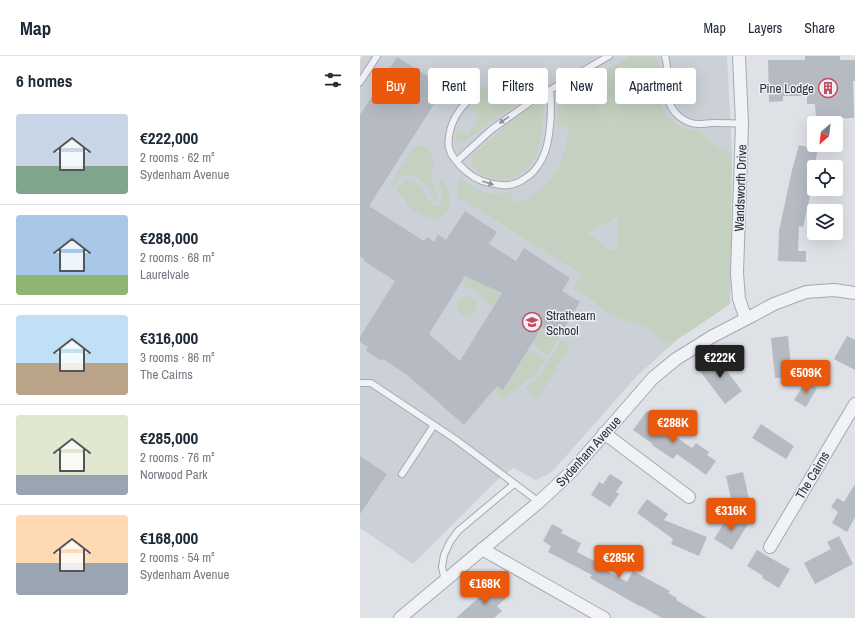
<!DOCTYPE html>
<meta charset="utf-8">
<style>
:root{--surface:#fff;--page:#f6f6f7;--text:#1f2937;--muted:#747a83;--line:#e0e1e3;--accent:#ea580c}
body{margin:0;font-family:"Archivo Narrow",sans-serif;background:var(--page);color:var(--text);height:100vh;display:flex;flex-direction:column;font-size:15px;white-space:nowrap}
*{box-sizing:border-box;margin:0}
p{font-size:13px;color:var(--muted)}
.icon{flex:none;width:22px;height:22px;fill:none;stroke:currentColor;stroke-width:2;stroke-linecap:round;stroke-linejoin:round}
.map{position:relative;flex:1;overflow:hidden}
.sheet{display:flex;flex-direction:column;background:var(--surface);width:360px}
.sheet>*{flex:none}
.hud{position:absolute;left:12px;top:12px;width:380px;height:36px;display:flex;gap:8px}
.needle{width:26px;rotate:208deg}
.controls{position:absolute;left:447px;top:60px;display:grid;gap:8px}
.controls a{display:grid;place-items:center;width:36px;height:36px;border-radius:4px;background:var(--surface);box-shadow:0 4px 16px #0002;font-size:20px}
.price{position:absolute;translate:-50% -34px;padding:0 9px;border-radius:4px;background:var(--accent);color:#fff;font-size:13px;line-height:26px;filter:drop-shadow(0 1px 2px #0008)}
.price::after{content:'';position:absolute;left:50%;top:24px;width:12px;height:9px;margin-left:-6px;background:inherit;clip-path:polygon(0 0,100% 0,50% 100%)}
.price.on{background:#222;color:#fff}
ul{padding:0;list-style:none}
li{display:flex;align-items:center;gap:12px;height:100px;padding:0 16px}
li+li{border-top:1px solid var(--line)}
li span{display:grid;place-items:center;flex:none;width:112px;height:80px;border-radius:4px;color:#555}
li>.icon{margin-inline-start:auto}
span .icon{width:48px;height:48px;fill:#fffc;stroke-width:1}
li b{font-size:17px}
h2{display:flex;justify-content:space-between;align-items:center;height:48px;padding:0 16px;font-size:17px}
.pill{padding:0 14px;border-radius:4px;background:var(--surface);box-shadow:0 4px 16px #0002;font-size:14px;line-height:36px}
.pill.on{background:var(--accent);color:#fff}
header{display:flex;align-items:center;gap:24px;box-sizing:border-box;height:56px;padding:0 20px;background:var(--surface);border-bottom:1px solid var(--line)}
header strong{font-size:19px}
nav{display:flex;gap:22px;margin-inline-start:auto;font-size:14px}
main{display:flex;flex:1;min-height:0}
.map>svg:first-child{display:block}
</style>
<header>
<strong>Map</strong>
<nav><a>Map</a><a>Layers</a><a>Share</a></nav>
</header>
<main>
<section class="sheet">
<h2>6 homes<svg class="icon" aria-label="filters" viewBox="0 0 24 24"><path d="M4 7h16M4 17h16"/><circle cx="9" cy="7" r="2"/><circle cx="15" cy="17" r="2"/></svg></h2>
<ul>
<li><span style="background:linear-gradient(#c9d6e8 65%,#7fa58c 0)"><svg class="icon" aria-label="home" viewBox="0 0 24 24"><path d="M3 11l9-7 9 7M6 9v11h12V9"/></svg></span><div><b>€222,000</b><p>2 rooms · 62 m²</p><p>Sydenham Avenue</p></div></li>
<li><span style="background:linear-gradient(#a9c7e8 75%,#8fb573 0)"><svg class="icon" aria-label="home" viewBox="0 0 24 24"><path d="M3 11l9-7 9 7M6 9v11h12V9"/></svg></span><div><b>€288,000</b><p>2 rooms · 68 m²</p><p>Laurelvale</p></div></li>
<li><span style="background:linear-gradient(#bfe0f5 60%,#b9a48a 0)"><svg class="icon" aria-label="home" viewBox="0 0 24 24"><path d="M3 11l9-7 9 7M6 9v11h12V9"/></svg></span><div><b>€316,000</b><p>3 rooms · 86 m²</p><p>The Cairns</p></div></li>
<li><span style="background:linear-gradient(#dfe7d0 75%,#9aa5b1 0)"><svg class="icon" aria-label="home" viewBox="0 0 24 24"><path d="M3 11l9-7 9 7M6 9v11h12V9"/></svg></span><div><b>€285,000</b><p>2 rooms · 76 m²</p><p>Norwood Park</p></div></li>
<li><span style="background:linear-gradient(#ffd9b3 60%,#9aa5b1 0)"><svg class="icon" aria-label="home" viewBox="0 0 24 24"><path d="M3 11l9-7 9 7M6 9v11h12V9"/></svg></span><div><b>€168,000</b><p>2 rooms · 54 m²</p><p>Sydenham Avenue</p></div></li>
</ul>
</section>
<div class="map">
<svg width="495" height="562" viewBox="0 0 495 562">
<rect width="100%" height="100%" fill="#dee2e7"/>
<path fill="#ccd1d8" d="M3,0H367L372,97L370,248L318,283L277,320L192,416L176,424L153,412L136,425L53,508L0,472V4Z"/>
<path fill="#c4d0c0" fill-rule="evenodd" d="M271,0H295L296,1L302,18L301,39L302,51L312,65L322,72L341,76C349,88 358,93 372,97L370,248L318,283L312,287H306L301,284L289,272L283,269L260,263L250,259L246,256L234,245L213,232L221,218L105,145H100C98,137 93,127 101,122C120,138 126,139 151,136L155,147C162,145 168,142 174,138C200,121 205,100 209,71L196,70L199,46L203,39L212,32L228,24ZM259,160L258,190L253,195H250L228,177Z
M155,27C162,32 168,35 163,44L135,62L107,84C97,89 95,83 97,74L108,79L119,61L111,52L114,49L106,38C114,33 137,27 147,29C149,29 151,30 153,31Z
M185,43C181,70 186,102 159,118C152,122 143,125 135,123C125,122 114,115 111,106L112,101L115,97L151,65L168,53Z
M60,89C68,91 75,99 74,108C73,112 71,116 72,121C73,128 76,135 78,143V145L76,146L74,144C72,141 71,136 69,133C64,125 52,115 42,120C39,122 36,126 34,129L31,127L49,98L55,91Z
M46,124C63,122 63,144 75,150C91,147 77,133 81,124H84L85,126L89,139L90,147L86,157L81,162L77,164L66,161L49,152L44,143L38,135L37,133L41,128Z
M107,221L132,232L141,238L133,250L125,246C124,240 119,235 113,233C109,232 107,233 103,230Z
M97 250a10 10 0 1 1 20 0a10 10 0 1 1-20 0Z
M182,271L199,281L188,299L171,288Z
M202,284L210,288L177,346C175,340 171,336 165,332L179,321Z
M168,294L185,304L176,318L144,342C137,340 138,338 134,333C132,331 128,329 126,327L128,325L143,334Z"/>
<path fill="#b6bbc3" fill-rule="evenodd" d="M445,0H480V4H495V25H493L494,62L456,63L455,48H447V40H423V45L409,46L408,4H445Z
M37,1L85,31L9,150L64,185L67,181L74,186L78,178L86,184L105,155L137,176L129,188L156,205L164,192L210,222L202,235L220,246L199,281L182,271L143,334L137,330L104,369L46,318L23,303L22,305L6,295L8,291L0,286V281L35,225L4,205L5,204L0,200V59ZM105,220L142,237L100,305L69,278Z
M439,89L458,94L454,110V137L451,136L443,171L439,170L438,195H446V206L418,205L419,175L432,114Z
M428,280L432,321L415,322L411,282Z
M487,280L495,284V314L474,303Z
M354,298L382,335L365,348L337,311Z
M446,325L457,332L446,351L434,344Z
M287,355L303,366L300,370L332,392L336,387L349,396L347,399L356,405L346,419L317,398L313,403L292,389L293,388L273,374Z
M401,368L434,390L426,403L392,382Z
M0,400L27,418L0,458Z
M383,416L389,443L372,447L366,420Z
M250,418L263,426L256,436L259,438L250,451L231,439L239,426L243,428Z
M495,428V461L487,476L472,467L478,456L471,451L477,442L484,446Z
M287,443L308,458L304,464L347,481L339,500L311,488L313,483L277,457Z
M370,457L388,468L372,494L354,483Z
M192,468L203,474L201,477L221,487L217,496L238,507L244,497L254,502L247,515L267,526L273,515L310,535L308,537L317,542L316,544L347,562H302L281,550V551L230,522L232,519L188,496L191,490L183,485Z
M479,480L493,508L455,528L444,507L471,493L467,486Z
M397,494L430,513L419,532L402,522L403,520L387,510Z
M134,528L146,542L137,550L142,555L134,562H96Z"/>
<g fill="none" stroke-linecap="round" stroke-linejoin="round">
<defs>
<path id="service" d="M305,0C309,13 307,27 308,41C310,56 325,69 341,68C345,68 349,67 353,67C363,67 372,67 382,68
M0,26L17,0
M106,47C103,50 100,53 98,57C92,65 87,81 89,92C91,101 100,110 107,116C116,124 129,128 141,129C150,130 157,128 164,123C171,119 178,111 182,103C191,86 192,53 190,34
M97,105L131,74L176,42L249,0
M0,327H11L95,383L179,446
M42,418L74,369
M85,525L82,511L84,499L90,486L98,475L154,428"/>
<path id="minor" d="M379,0L382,68L377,217L379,243L386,263
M244,377L329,441
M410,491L495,348
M122,493L244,562
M40,562L179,446L211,416L293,322L316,303L353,280L386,263L414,248L446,236L474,234L495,237"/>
</defs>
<use href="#service" stroke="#a4a9b0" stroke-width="8"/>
<use href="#minor" stroke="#a4a9b0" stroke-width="14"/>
<use href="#service" stroke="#f1f2f5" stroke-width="6"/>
<use href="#minor" stroke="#f1f2f5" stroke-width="12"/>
</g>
<defs><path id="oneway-solid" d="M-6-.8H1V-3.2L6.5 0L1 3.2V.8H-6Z"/></defs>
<g fill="#8c9198">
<use href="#oneway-solid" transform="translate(144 64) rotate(145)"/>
<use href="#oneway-solid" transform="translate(128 127) rotate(18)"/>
</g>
<defs>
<symbol id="building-ring" viewBox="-11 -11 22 22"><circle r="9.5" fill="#edf0f4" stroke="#c44b60" stroke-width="1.5"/><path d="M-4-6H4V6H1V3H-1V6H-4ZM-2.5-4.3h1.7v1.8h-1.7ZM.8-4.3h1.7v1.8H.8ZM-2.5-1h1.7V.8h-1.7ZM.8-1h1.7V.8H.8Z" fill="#c44b60"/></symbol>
<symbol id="school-ring" viewBox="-11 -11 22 22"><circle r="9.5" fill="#edf0f4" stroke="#c44b60" stroke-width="1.5"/><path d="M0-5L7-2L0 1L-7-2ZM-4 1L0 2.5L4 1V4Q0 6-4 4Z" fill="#c44b60"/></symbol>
</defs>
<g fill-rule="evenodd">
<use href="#building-ring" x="457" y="21" width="22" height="22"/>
<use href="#school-ring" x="161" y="255" width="22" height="22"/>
</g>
<g text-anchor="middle" stroke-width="3" stroke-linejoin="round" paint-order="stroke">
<g font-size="13" fill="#28303c" stroke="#edf0f4" text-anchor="end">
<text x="454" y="37">Pine Lodge</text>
<text x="186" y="264" text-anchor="start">Strathearn<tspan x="186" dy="15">School</tspan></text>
</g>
<g font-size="13" fill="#28303c" stroke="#edf0f4">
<text transform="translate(380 132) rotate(-88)" y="5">Wandsworth Drive</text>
<text transform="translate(228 395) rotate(-48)" y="5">Sydenham Avenue</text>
<text transform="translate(452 419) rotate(-59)" y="5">The Cairns</text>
</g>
</g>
</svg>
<div class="controls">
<a><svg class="needle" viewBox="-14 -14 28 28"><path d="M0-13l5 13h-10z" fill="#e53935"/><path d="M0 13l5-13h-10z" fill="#747a83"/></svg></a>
<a><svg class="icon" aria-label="locate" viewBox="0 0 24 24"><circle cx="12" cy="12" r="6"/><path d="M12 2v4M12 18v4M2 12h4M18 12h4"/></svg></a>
<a><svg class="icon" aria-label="layers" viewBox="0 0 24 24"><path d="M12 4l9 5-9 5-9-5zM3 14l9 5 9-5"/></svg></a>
</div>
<b class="price on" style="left:360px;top:323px">€222K</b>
<b class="price" style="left:446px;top:338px">€509K</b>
<b class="price" style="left:313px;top:388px">€288K</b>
<b class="price" style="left:371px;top:476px">€316K</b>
<b class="price" style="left:259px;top:523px">€285K</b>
<b class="price" style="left:125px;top:549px">€168K</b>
<div class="hud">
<a class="pill on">Buy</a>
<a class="pill">Rent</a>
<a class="pill">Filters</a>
<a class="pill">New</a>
<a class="pill">Apartment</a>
</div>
</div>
</main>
